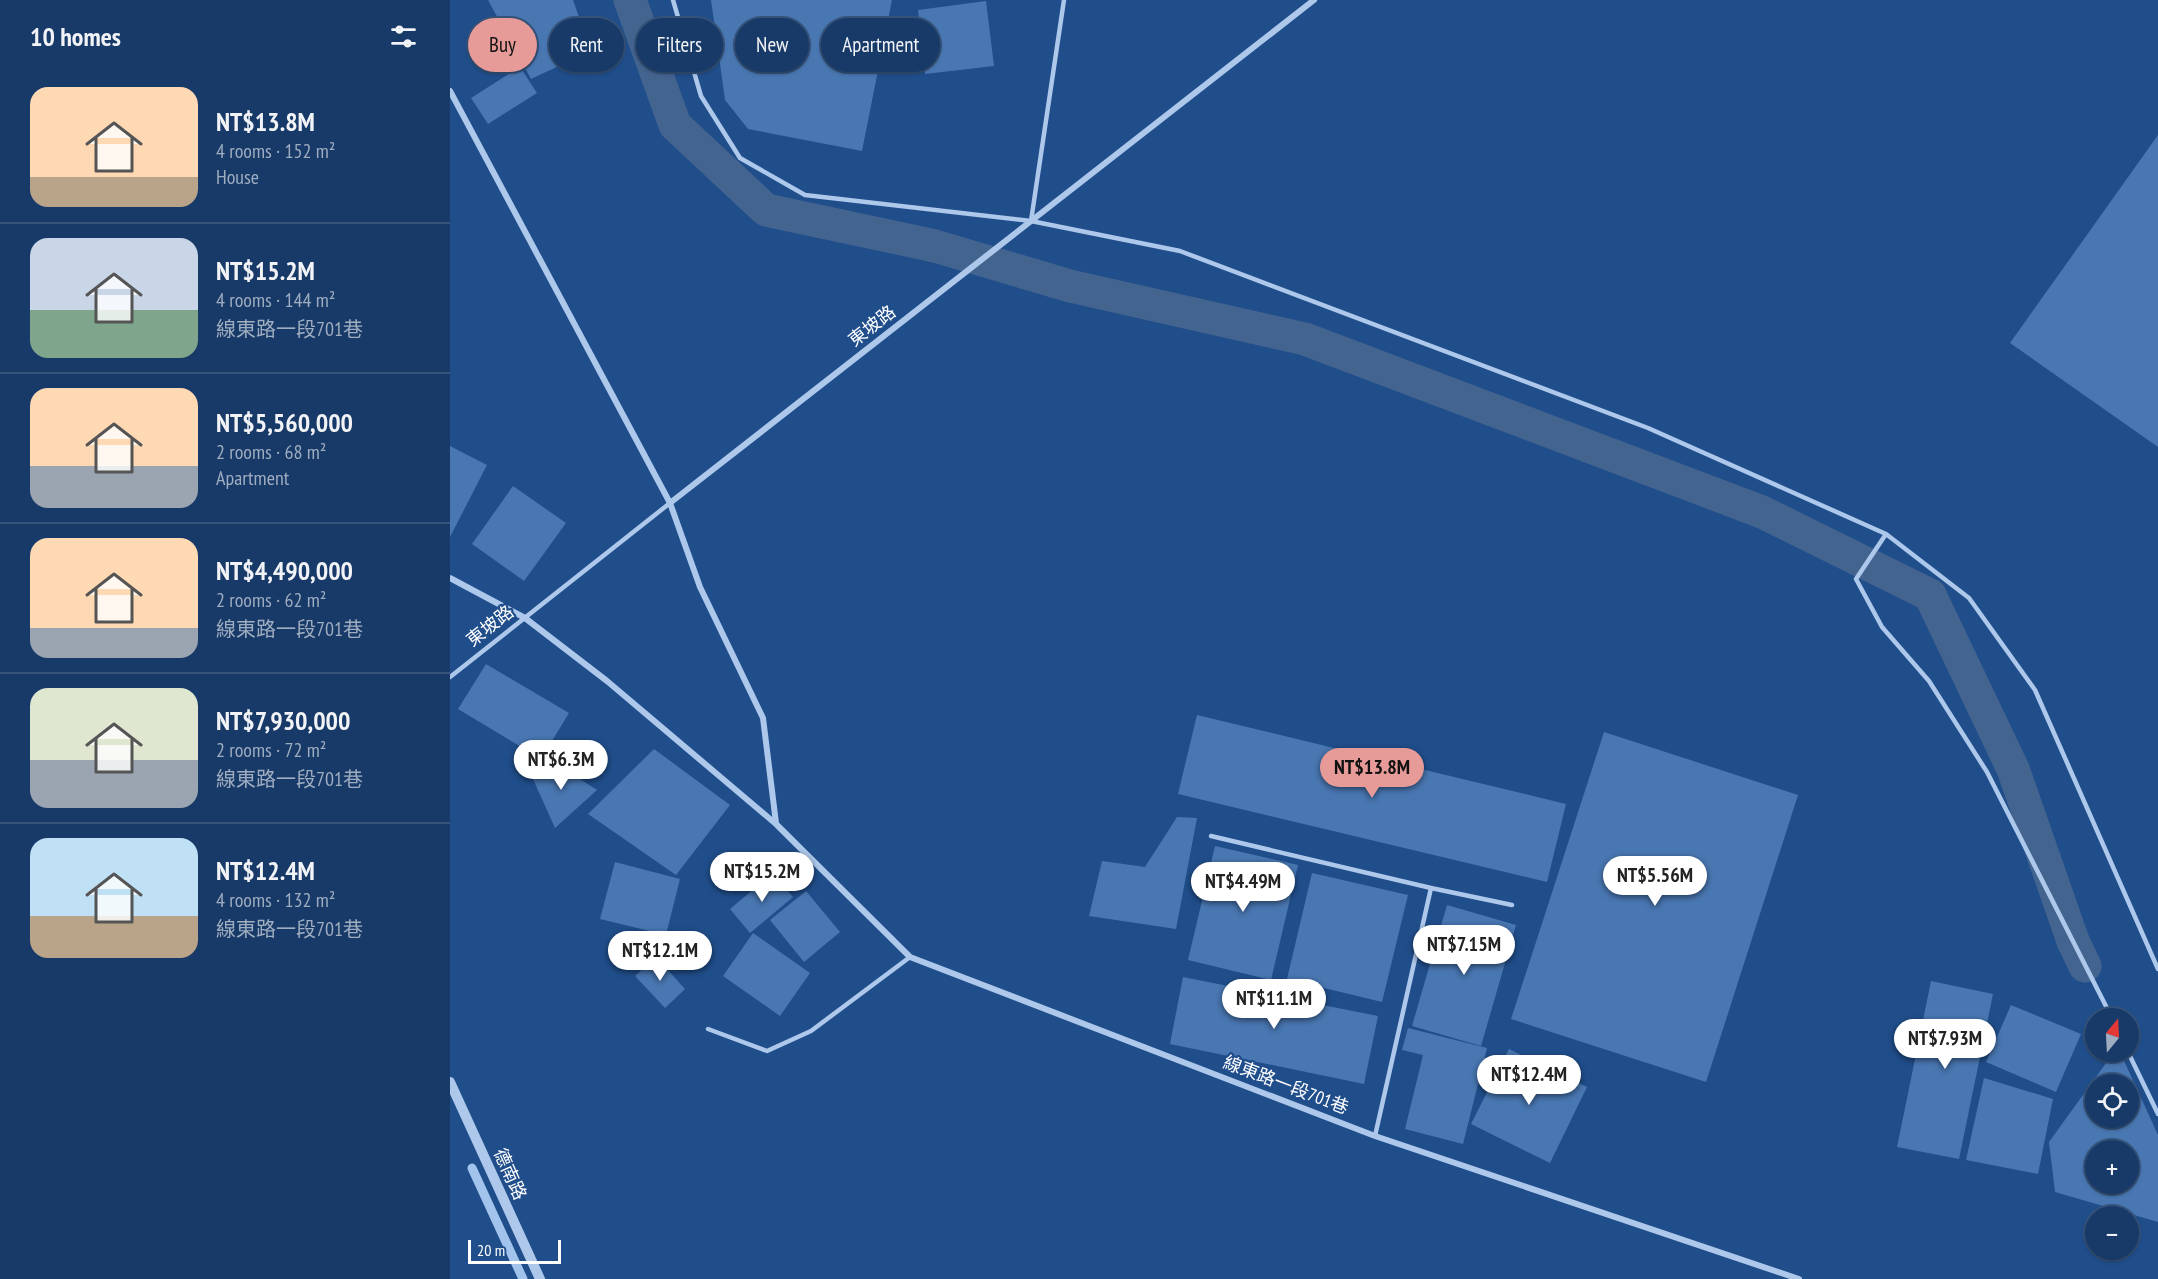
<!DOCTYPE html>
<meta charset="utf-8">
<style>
:root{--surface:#183a68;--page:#254571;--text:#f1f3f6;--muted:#9fadc0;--line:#36547c;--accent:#e69b98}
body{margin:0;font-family:"PT Sans Narrow","Noto Sans TC",sans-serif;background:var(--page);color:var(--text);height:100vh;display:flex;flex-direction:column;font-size:22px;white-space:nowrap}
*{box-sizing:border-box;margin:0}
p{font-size:20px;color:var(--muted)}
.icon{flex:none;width:33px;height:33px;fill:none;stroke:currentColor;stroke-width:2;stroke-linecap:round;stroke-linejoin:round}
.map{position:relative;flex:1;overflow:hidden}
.side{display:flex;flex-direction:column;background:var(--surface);width:450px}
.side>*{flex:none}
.hud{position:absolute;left:18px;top:18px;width:570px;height:54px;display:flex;gap:12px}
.needle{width:39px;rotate:18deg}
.fabs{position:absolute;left:1635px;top:1008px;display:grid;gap:12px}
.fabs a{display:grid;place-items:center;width:54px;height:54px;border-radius:50%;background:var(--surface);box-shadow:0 2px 4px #0004,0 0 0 2px var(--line);font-size:30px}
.scale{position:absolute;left:18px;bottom:15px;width:93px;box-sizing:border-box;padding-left:6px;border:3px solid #fff;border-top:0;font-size:16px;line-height:21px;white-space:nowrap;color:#fff;-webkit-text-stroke:4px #204e8b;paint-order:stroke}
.price{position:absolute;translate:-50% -51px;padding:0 14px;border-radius:21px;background:#fff;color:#222;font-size:20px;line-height:39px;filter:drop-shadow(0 2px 3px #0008)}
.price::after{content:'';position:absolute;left:50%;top:36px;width:18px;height:14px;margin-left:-9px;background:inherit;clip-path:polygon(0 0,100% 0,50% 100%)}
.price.current{background:var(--accent);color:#111}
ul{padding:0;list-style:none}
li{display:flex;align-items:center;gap:18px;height:150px;padding:0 30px}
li+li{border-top:2px solid var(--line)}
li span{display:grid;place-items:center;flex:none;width:168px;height:120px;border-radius:18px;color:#555}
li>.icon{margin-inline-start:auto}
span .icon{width:72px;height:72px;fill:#fffc;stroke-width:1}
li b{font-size:26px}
h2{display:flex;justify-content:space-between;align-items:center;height:72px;padding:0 30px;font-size:26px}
.tag{padding:0 21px;border-radius:27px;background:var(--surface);box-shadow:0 2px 4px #0004,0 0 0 2px var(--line);font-size:21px;line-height:54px}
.tag.current{background:var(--accent);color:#111}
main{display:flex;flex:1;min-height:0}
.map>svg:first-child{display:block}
</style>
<main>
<section class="side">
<h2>10 homes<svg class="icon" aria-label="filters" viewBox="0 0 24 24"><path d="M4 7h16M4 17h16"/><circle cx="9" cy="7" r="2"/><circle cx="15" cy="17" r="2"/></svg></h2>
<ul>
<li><span style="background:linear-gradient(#ffd9b3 75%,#b9a48a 0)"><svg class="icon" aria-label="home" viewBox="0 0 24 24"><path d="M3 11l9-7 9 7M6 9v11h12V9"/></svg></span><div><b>NT$13.8M</b><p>4 rooms · 152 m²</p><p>House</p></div></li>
<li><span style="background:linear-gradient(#c9d6e8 60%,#7fa58c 0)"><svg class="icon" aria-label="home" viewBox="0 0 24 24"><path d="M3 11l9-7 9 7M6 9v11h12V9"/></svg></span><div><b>NT$15.2M</b><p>4 rooms · 144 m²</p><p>線東路一段701巷</p></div></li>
<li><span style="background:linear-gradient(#ffd9b3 65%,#9aa5b1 0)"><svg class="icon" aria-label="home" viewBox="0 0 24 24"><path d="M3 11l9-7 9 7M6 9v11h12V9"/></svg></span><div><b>NT$5,560,000</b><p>2 rooms · 68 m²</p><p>Apartment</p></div></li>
<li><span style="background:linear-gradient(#ffd9b3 75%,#9aa5b1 0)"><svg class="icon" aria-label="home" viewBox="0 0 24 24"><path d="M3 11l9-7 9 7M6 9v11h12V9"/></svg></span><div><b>NT$4,490,000</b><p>2 rooms · 62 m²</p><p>線東路一段701巷</p></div></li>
<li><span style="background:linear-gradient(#dfe7d0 60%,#9aa5b1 0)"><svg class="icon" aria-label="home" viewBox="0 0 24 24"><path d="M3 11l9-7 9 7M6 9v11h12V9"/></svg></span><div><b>NT$7,930,000</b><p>2 rooms · 72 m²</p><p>線東路一段701巷</p></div></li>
<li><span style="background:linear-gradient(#bfe0f5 65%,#b9a48a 0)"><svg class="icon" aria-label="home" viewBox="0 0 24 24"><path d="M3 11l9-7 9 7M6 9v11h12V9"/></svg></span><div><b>NT$12.4M</b><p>4 rooms · 132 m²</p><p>線東路一段701巷</p></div></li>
</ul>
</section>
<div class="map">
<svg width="1708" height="1279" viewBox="0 0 1708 1279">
<rect width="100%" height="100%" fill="#204e8b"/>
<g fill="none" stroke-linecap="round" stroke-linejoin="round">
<path stroke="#a1c3ec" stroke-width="9" d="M22,1168L73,1279"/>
<path stroke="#446490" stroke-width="33" d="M180,0L225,125L316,210L485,246L620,286L855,339L1312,512L1480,595L1563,769L1623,941L1635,966"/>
</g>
<path fill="#4977b2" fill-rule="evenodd" d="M38,0H123L141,51L81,79Z
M261,0H442L412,151L298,129L275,100Z
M536,1L544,66L475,74L468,10Z
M70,67L87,93L38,124L21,98Z
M1708,135V447L1560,343Z
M0,446L37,465L0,537Z
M63,486L116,523L74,581L22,544Z
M36,664L119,713L91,759L8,709Z
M747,715L1116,804L1097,882L728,794Z
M1154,732L1348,795L1256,1082L1061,1019Z
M204,749L280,805L226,875L138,814Z
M97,758L147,790L105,828L83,779Z
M727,817L747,818L726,929L639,916L652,861L695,867Z
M765,846L848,865L821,980L738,960Z
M165,862L230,879L216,935L150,919Z
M323,873L343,897L300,933L280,909Z
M862,873L958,895L932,1002L837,979Z
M356,891L390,932L354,962L320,920Z
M997,905L1066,925L1031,1046L962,1026Z
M303,933L360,973L330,1016L273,976Z
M206,957L235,989L215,1008L185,976Z
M733,977L928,1016L914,1084L720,1044Z
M1481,981L1543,994L1509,1159L1447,1147Z
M1561,1005L1631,1034L1606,1092L1536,1062Z
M958,1028L1037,1048L1013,1144L955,1129L973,1055L952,1050Z
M1059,1049L1137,1087L1100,1163L1021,1124Z
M1664,1052H1670L1708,1135V1222L1605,1192L1599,1142ZM1646,1084H1678V1118H1646ZM1646,1150H1678V1184H1646Z
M1534,1078L1603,1099L1588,1174L1516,1160Z"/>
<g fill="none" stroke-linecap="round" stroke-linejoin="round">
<path stroke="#adc8eb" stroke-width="4.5" d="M223,0L251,96L290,158L355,195L581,221L730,251L1198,428L1436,534L1519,598L1585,690L1708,969
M581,221L614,0
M1436,534L1406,579L1432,627L1479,681L1537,772L1662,1018
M0,677L220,503
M761,836L981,888
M258,1029L317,1051L361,1031L460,957
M1678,1052L1708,1114
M925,1136L981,888L1062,905"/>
<path stroke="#adc8eb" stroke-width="6" d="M0,91L220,503L250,587L313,718L326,823
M220,503L864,0
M0,578L75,618L157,681L326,824L460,957L925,1136L1349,1279"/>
<path stroke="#adc8eb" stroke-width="10" d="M0,1082L90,1279"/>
</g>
<g text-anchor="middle" stroke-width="4.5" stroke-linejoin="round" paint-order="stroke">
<g font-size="18" fill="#fff" stroke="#204e8b">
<text transform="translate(422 326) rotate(-38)" y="6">東坡路</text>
<text transform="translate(40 626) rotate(-38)" y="6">東坡路</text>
<text transform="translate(836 1085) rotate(21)" y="6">線東路一段701巷</text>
<text transform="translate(60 1174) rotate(66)" y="6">德南路</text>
</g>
</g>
</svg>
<div class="fabs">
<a><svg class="needle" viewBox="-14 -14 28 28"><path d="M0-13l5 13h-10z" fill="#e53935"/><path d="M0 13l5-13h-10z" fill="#9fadc0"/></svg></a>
<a><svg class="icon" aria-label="locate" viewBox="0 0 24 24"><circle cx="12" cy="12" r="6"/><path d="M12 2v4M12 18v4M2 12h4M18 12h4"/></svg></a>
<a>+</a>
<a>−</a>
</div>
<div class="scale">20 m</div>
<b class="price" style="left:111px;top:791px">NT$6.3M</b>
<b class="price current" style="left:922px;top:799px">NT$13.8M</b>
<b class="price" style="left:312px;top:903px">NT$15.2M</b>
<b class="price" style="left:1205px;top:907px">NT$5.56M</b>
<b class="price" style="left:793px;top:913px">NT$4.49M</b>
<b class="price" style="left:1014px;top:976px">NT$7.15M</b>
<b class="price" style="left:210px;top:982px">NT$12.1M</b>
<b class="price" style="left:824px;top:1030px">NT$11.1M</b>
<b class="price" style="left:1495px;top:1070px">NT$7.93M</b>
<b class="price" style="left:1079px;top:1106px">NT$12.4M</b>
<div class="hud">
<a class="tag current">Buy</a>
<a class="tag">Rent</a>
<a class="tag">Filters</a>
<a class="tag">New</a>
<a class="tag">Apartment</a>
</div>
</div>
</main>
